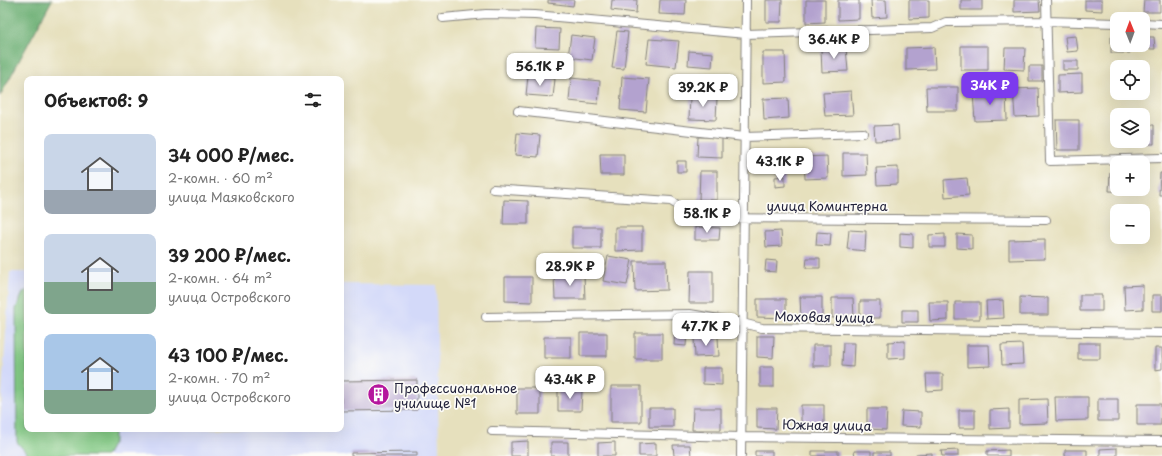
<!DOCTYPE html>
<html lang="ru">
<meta charset="utf-8">
<style>
:root{--surface:#fff;--page:#f6f6f6;--text:#222;--muted:#767676;--accent:#7c3aed}
body{margin:0;font-family:"Playpen Sans",sans-serif;background:var(--page);color:var(--text);height:100vh;display:flex;flex-direction:column;font-size:15px;white-space:nowrap}
*{box-sizing:border-box;margin:0}
p{font-size:13px;color:var(--muted)}
.icon{flex:none;width:22px;height:22px;fill:none;stroke:currentColor;stroke-width:2;stroke-linecap:round;stroke-linejoin:round}
.map{position:relative;flex:1;overflow:hidden}
.sheet{position:absolute;left:24px;top:76px;width:320px;height:356px;display:flex;flex-direction:column;background:var(--surface);border-radius:8px;box-shadow:0 4px 16px #0002}
.sheet>*{flex:none}
.needle{width:26px;rotate:359deg}
.controls{position:absolute;left:1110px;top:12px;display:grid;gap:8px}
.controls a{display:grid;place-items:center;width:40px;height:40px;border-radius:8px;background:var(--surface);box-shadow:0 4px 16px #0002;font-size:20px}
.price{position:absolute;translate:-50% -34px;padding:0 9px;border-radius:8px;background:#fff;color:#222;font-size:13px;line-height:26px;filter:drop-shadow(0 1px 2px #0008)}
.price::after{content:'';position:absolute;left:50%;top:24px;width:12px;height:9px;margin-left:-6px;background:inherit;clip-path:polygon(0 0,100% 0,50% 100%)}
.price.on{background:var(--accent);color:#fff}
ul{padding:0;list-style:none}
li{display:flex;align-items:center;gap:12px;height:100px;padding:0 20px}
li span{display:grid;place-items:center;flex:none;width:112px;height:80px;border-radius:8px;color:#555}
li>.icon{margin-inline-start:auto}
span .icon{width:48px;height:48px;fill:#fffc;stroke-width:1}
li b{font-size:17px}
h2{display:flex;justify-content:space-between;align-items:center;height:48px;padding:0 20px;font-size:17px}
.map>svg:first-child{display:block}
</style>
<div class="map">
<svg width="1162" height="456" viewBox="0 0 1162 456">
<rect width="100%" height="100%" fill="#fdfcf7"/>
<filter id="ink" filterUnits="userSpaceOnUse"><feTurbulence type="fractalNoise" baseFrequency=".025" numOctaves="2"/><feDisplacementMap in="SourceGraphic" scale="8" xChannelSelector="R" yChannelSelector="G"/><feConvolveMatrix kernelMatrix="1 2 1 2 8 2 1 2 1" color-interpolation-filters="sRGB"/></filter>
<filter id="wash" filterUnits="userSpaceOnUse"><feTurbulence type="fractalNoise" baseFrequency=".012" numOctaves="4" result="noise"/><feDisplacementMap in="SourceGraphic" scale="16" xChannelSelector="R" yChannelSelector="G"/><feGaussianBlur stdDeviation="0.9" result="paint"/><feColorMatrix in="noise" values="0 0 0 0 0 0 0 0 0 0 0 0 0 0 0 0 0 1.4 0 .05"/><feComposite in="paint" operator="in"/></filter>
<g filter="url(#wash)">
<rect width="100%" height="100%" fill="#e6e0bd"/>
<path fill="#d3d9f9" d="M10,272H27V429H341V284L436,285L439,456H0V423Z"/>
<path fill="#83ca85" stroke="#527660" d="M27,290V429H114V441L106,456H29L17,442L16,309L23,293Z"/>
<path fill="#6aae72" stroke="#466856" d="M0,0H52L0,96Z"/>
<g id="blocks">
<path fill="#b3a2cf" d="M548,0H574L573,6L548,3Z
M612,0H637L636,13L611,10Z
M660,0H686L685,15L659,14Z
M766,0H782L781,22H766Z
M806,0H825V22L806,23Z
M838,0H859V19L838,20Z
M871,0H886L887,17L872,18Z
M909,0H929V18L909,19Z
M961,0H982V10H961Z
M1014,0H1039L1040,11L1014,12Z
M1085,0H1102V11L1085,10Z
M1144,0H1160V12H1143Z
M536,28L560,29L559,48L535,47Z
M617,31L628,32L624,69L612,68Z
M571,35L595,38L592,60L568,57Z
M1076,36L1078,51L1067,52L1065,37Z
M1111,37H1117V45H1130V53H1111Z
M1143,37H1154L1155,49H1141V45H1143Z
M649,39L679,41L676,67L646,64Z
M961,46H988V70H961Z
M934,47L935,69L906,70V48Z
M846,48L848,71L822,72L821,50Z
M1005,48H1025L1024,70L1004,69Z
M689,51L713,53L712,67L688,65Z
M763,52H785L786,82L763,83Z
M1063,61H1078V70H1063Z
M1029,66H1042V81H1029Z
M1082,74V92L1058,93V75Z
M528,76L555,79L553,97L526,95Z
M622,77L649,79L646,112L620,110Z
M571,78L600,81L598,104L569,101Z
M926,87H958V111H927Z
M1038,88L1039,116L1015,117L1013,89Z
M851,91L853,115L825,116L823,93Z
M1006,91L1007,120L975,121L973,93Z
M690,97L717,98L716,120L689,119Z
M788,98L789,118L764,120L763,99Z
M1056,120H1079V150H1057Z
M898,125L899,140L875,141L874,126Z
M1145,125H1154V144H1146Z
M517,133L540,135L538,157L515,155Z
M698,137H722V158L697,157Z
M1116,141H1136L1135,143H1116Z
M843,153H866L867,175L843,176Z
M600,154H624V175H601Z
M827,156L828,178L805,179L804,157Z
M677,161H686V172H677Z
M898,167V184L877,185L876,168Z
M700,171H717V200H699Z
M1110,173L1117,174V189H1134V192L1109,191Z
M1160,173H1162V195H1159Z
M785,176V186L775,187V177Z
M967,178L969,195L945,197L944,180Z
M504,200L528,201V224H503Z
M572,227H601V248H572Z
M615,227H642V250L615,251Z
M695,227L720,228L719,240H695Z
M849,230L866,231L865,251L847,249Z
M781,231L782,246L766,247L765,232Z
M817,232L831,233L830,246L816,245Z
M900,233L913,234V248L900,247Z
M945,234V247H929V235Z
M957,234L972,235V249L957,248Z
M1045,239V259L1009,260V240Z
M608,256L632,260L627,285L603,281Z
M807,258H820V268H806Z
M766,260L777,261L776,272L765,271Z
M634,261H666L667,290L635,291Z
M690,271H713V303H689Z
M584,275L585,299H555L554,276Z
M505,277H532V302L505,301Z
M1143,285V309L1125,310L1124,286Z
M1080,295H1102V311H1080Z
M1152,295H1162V311H1152Z
M800,297H822V317L801,318Z
M1020,297L1048,298V315H1020Z
M832,298H853L854,317L832,318Z
M757,299H786V318L757,317Z
M1003,300L1004,318L987,319L986,301Z
M860,301H880V318H860Z
M929,302H948V320L930,321Z
M955,302H980V319H955Z
M902,310H918V322H902Z
M675,328L687,329L686,346L674,345Z
M580,333H607V356H580Z
M635,333H662V359H635Z
M757,336H774L773,358L757,357Z
M544,337H571V358H544Z
M718,337L719,356L695,357L694,338Z
M905,341V358L888,359V342Z
M843,343H854L853,367L842,366Z
M1078,343H1100V359H1078Z
M1022,344L1023,364L1002,365L1001,345Z
M813,345H831V366H813Z
M967,345H989L990,366L967,367Z
M1155,348H1162V369L1155,370Z
M760,367H774V387H760Z
M703,368H722V385L703,384Z
M926,374H943V390L927,391Z
M417,380V410L341,411V381Z
M611,386H641V422H611Z
M517,388H540V414H517Z
M558,390H582L581,411H558Z
M1055,397H1088V420L1056,421Z
M1047,399L1048,423L1019,424V400Z
M1098,399H1118V421H1098Z
M1137,404H1161V425H1137Z
M801,405H824V427H801Z
M649,408H673V427H649Z
M693,408H721V430H692Z
M757,408H777L776,429L757,428Z
M867,409H887L886,430L867,429Z
M1009,409V428L990,429V410Z
M959,410H975V428H959Z
M902,411L921,412V427L901,426Z
M528,441V456H511V442Z
M551,442H568V456H551Z
M615,442V456H598V443Z
M656,443V456H639V444Z
M673,445H690L691,456H674Z
M1117,448V456H1100V449Z
M958,450V456H942L941,451Z
M1009,450V456H987V451Z
M1065,450H1087V456H1065Z
M755,451H772V456H755Z
M812,451H838V456H812Z
M854,451H871V456H855Z
M417,452V456H351V453Z
M874,452H890V456H874Z
M932,453V456H916V454Z"/>
</g>
</g>
<g filter="url(#ink)">
<use href="#blocks" fill-opacity="0" stroke="#84817c" stroke-width="1"/>
<g fill="none" stroke-linecap="round" stroke-linejoin="round">
<defs>
<path id="minor" d="M1046,0L1050,161L1162,158
M443,18L486,14L535,15L746,34L932,28L946,22L1045,21L1117,23
M1143,23L1162,24
M518,111L744,137L863,133
M493,189L671,201L698,218L1046,220
M486,317L690,314L742,323L762,328L1162,333
M492,431L741,437L1162,441
M741,456C744,304 744,152 746,0"/>
</defs>
<use href="#minor" stroke="#84817c" stroke-width="10"/>
<use href="#minor" stroke="#fff" stroke-width="8"/>
</g>
</g>
<defs>
<symbol id="building-disc" viewBox="-11 -11 22 22"><circle r="9.5" fill="#b5179e" stroke="#fdfcf7"/><path d="M-4-6H4V6H1V3H-1V6H-4ZM-2.5-4.3h1.7v1.8h-1.7ZM.8-4.3h1.7v1.8H.8ZM-2.5-1h1.7V.8h-1.7ZM.8-1h1.7V.8H.8Z" fill="#fff"/></symbol>
</defs>
<g fill-rule="evenodd">
<use href="#building-disc" x="366" y="382" width="25" height="25"/>
</g>
<g text-anchor="middle" stroke-width="3.5" stroke-linejoin="round" paint-order="stroke">
<g font-size="13" fill="#22223b" stroke="#fdfcf7">
<text x="827" y="211">улица Коминтерна</text>
<text transform="translate(824 317) rotate(1)" y="5">Моховая улица</text>
<text transform="translate(827 425) rotate(1)" y="5">Южная улица</text>
</g>
<g font-size="13" fill="#22223b" stroke="#fdfcf7" text-anchor="start">
<text x="394" y="393">Профессиональное<tspan x="394" dy="15">училище №1</tspan></text>
</g>
</g>
</svg>
<div class="controls">
<a><svg class="needle" viewBox="-14 -14 28 28"><path d="M0-13l5 13h-10z" fill="#e53935"/><path d="M0 13l5-13h-10z" fill="#767676"/></svg></a>
<a><svg class="icon" aria-label="locate" viewBox="0 0 24 24"><circle cx="12" cy="12" r="6"/><path d="M12 2v4M12 18v4M2 12h4M18 12h4"/></svg></a>
<a><svg class="icon" aria-label="layers" viewBox="0 0 24 24"><path d="M12 4l9 5-9 5-9-5zM3 14l9 5 9-5"/></svg></a>
<a>+</a>
<a>−</a>
</div>
<b class="price" style="left:834px;top:60px">36.4K ₽</b>
<b class="price" style="left:540px;top:87px">56.1K ₽</b>
<b class="price on" style="left:990px;top:106px">34K ₽</b>
<b class="price" style="left:703px;top:108px">39.2K ₽</b>
<b class="price" style="left:780px;top:182px">43.1K ₽</b>
<b class="price" style="left:707px;top:234px">58.1K ₽</b>
<b class="price" style="left:570px;top:287px">28.9K ₽</b>
<b class="price" style="left:706px;top:347px">47.7K ₽</b>
<b class="price" style="left:570px;top:400px">43.4K ₽</b>
<section class="sheet">
<h2>Объектов: 9<svg class="icon" aria-label="filters" viewBox="0 0 24 24"><path d="M4 7h16M4 17h16"/><circle cx="9" cy="7" r="2"/><circle cx="15" cy="17" r="2"/></svg></h2>
<ul>
<li><span style="background:linear-gradient(#c9d6e8 70%,#9aa5b1 0)"><svg class="icon" aria-label="home" viewBox="0 0 24 24"><path d="M3 11l9-7 9 7M6 9v11h12V9"/></svg></span><div><b>34 000 ₽/мес.</b><p>2-комн. · 60 m²</p><p>улица Маяковского</p></div></li>
<li><span style="background:linear-gradient(#c9d6e8 60%,#7fa58c 0)"><svg class="icon" aria-label="home" viewBox="0 0 24 24"><path d="M3 11l9-7 9 7M6 9v11h12V9"/></svg></span><div><b>39 200 ₽/мес.</b><p>2-комн. · 64 m²</p><p>улица Островского</p></div></li>
<li><span style="background:linear-gradient(#a9c7e8 70%,#7fa58c 0)"><svg class="icon" aria-label="home" viewBox="0 0 24 24"><path d="M3 11l9-7 9 7M6 9v11h12V9"/></svg></span><div><b>43 100 ₽/мес.</b><p>2-комн. · 70 m²</p><p>улица Островского</p></div></li>
</ul>
</section>
</div>
